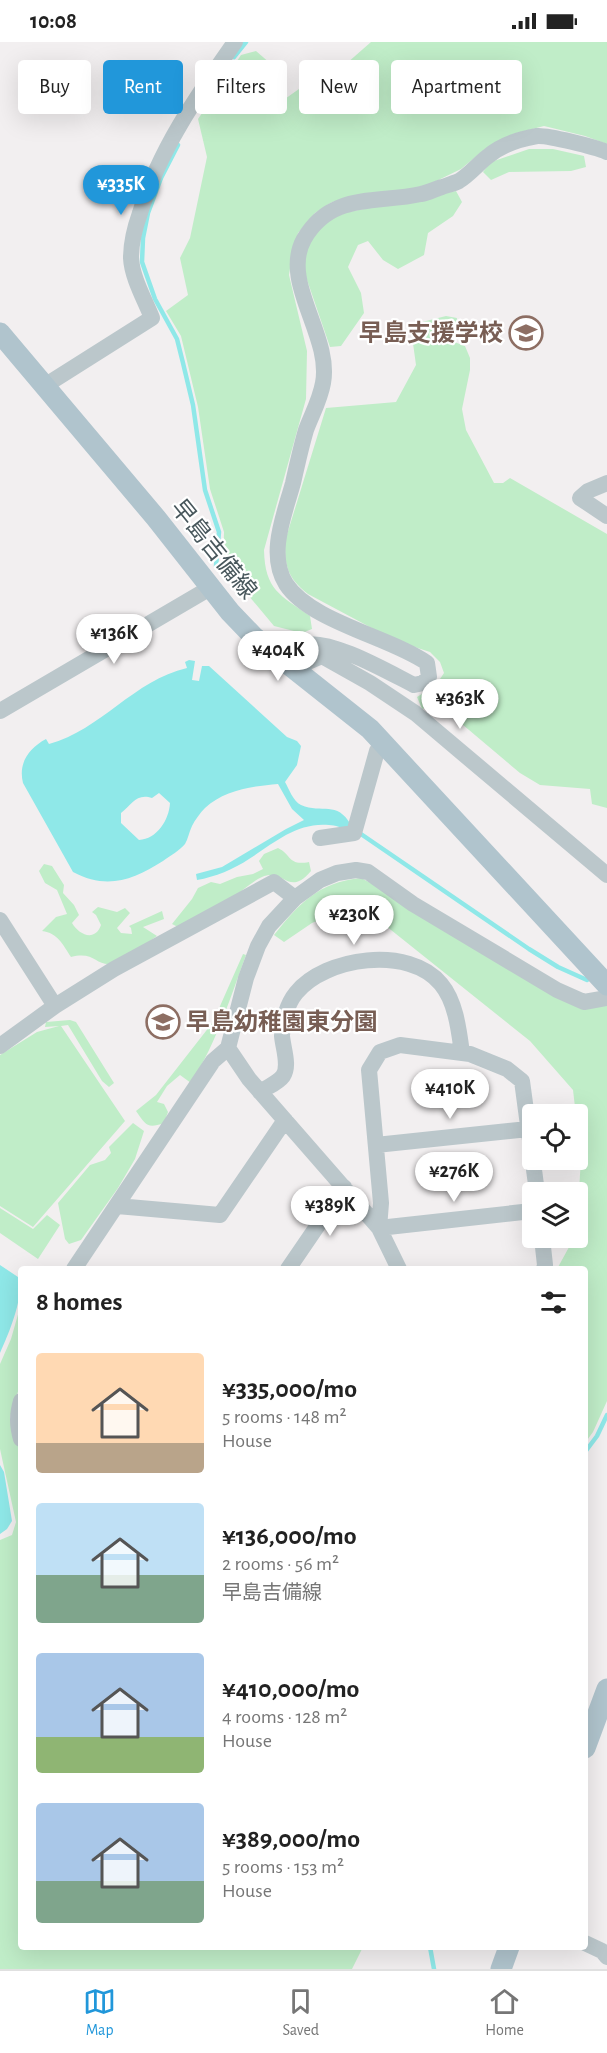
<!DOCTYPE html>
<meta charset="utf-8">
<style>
:root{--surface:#fff;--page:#f6f6f6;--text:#222;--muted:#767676;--line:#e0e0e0;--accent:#2197da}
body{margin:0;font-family:"Alegreya Sans","Noto Sans JP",sans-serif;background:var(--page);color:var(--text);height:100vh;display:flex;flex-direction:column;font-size:22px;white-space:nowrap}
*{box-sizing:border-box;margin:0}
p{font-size:20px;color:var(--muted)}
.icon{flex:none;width:33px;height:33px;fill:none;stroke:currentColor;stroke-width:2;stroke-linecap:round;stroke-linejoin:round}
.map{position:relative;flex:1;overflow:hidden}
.panel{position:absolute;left:18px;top:1224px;width:570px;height:684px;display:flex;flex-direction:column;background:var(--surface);border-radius:6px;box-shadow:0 6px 24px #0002}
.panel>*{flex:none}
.top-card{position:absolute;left:18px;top:18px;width:572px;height:54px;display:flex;gap:12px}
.buttons{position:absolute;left:522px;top:1062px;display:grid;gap:12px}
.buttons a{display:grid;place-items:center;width:66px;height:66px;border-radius:6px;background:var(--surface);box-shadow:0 6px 24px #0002;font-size:30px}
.price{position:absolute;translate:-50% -51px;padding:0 14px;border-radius:21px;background:#fff;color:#222;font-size:20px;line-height:39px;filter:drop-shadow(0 2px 3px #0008)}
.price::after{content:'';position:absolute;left:50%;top:36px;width:18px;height:14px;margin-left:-9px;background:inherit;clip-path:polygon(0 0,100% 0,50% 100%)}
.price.selected{background:var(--accent);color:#fff}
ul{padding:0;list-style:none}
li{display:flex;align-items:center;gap:18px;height:150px;padding:0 18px}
li span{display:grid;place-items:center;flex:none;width:168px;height:120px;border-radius:6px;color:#555}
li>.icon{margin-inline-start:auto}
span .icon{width:72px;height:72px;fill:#fffc;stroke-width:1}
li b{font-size:26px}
h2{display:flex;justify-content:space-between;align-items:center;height:72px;padding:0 18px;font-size:26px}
.chip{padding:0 21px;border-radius:6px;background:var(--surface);box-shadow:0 6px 24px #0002;font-size:21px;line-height:54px}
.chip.selected{background:var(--accent);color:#fff}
.status{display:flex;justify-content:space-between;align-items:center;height:42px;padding:0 30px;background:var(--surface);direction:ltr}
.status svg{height:16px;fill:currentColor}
.tabs{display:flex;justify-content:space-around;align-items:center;height:84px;border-top:2px solid var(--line);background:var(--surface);font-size:16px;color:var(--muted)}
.tabs a{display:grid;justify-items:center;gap:3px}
.tabs .selected{color:var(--accent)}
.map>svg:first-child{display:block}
</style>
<div class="status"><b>10:08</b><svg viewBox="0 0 49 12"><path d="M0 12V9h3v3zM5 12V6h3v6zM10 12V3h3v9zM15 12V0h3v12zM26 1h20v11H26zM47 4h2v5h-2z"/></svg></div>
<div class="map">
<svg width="607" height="1927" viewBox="0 0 607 1927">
<rect width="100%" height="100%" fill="#f2eff0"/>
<path fill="#c0edc8" d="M371,0H607V102L585,94L544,84L513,92L485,107L461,127L422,146L332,160L315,171L298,191L292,213L289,233L307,309L306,357L264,508C265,548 280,553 310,574L312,587L302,591L274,584L223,523L224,490L210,447L198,365L181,294L166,269L188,253L180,216L190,196L207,115L198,77L241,13L256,9L271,22L258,49L272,66L299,47L322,43Z
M529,107H553L584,114L586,125L571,129L509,130L491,138L483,130L491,120Z
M456,149L462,160L453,174L428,191L424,213L398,227L383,218L368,199L358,203L348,225L361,251L364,271L341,304L330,305L305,232L304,210L314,192L333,173Z
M446,274L457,276L456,284L448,292L449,298L465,304L470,316V328L462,367L466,388L494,441H503L510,436L607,492V766L592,762L590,747L540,743L520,731L437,661L422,667L417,655L436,643L444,631L440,620L430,610L396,599L308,552C287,535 285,525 285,499L326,366L396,360L416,323L411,287L422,280Z
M278,806C292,813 288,824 309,820L311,829C288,856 284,825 262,835C251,840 241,850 231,857C215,868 195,876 178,885L172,882L192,857L198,846L211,840L220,842L237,835L253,832L263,827L259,819L264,812Z
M44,822L52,824L64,843L63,851L74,863L79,873L72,881C79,893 95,900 101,883L96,873L92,870L98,865L117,870L125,866L130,871L117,886L121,891L132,892L131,886L129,884L162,869L164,877L143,885L157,894C148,900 120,922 112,922C95,924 95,909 71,915C63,903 58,891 42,889L56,875L67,872L57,848L45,841L39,829Z
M361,836L386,849L556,955L607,962V1359L593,1390L585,1401V1227H557L574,1196H578V1164L581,1117L573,1048L530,999L381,880L340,869L312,881L284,900L274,893C300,861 317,841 361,836Z
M243,912L246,913C230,957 216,1001 191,1041L180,1033L167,1044L157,1060L164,1062L168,1070L164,1081C147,1087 146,1083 136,1069L156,1053L213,980Z
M70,978L76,980L114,1041L109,1045L102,1039L68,983L61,984L125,1079L33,1185L0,1164V1013L37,990L59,984L45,985L46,980Z
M133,1081L144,1089L135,1117L118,1146L81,1198L69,1202L65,1197L58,1161L90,1123L105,1118L111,1111L109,1105Z
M0,1166L33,1187L47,1173L60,1183L38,1217L0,1191Z
M21,1262V1340L10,1375L13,1393L21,1410V1905H363L352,1927H0V1498L12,1493L16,1480L0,1407V1322L11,1297Z"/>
<path fill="#8fe8e8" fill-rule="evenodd" d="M189,618L195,619L192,638L199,639L202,624H209L287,695L297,699L301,704L297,723L285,740C289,747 293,759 301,763C322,772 337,758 351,783L348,787C342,786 335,783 329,783C297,780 274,801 249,817C234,827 215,835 197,838L196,832L222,825L286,787L304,778L292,767L278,742C254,744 224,748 205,766C200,771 195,778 192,784C189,790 188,797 185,802C180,808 170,814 163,819C133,838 107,848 73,830L23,741C18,721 29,706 46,697L49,702C101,688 134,638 187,626L185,620ZM159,751L170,761C169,778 157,797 139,798L121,781V771C132,763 136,751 152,756Z
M0,1223L21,1237C21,1261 10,1289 0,1311Z
M0,1423L4,1430L12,1479L7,1487L0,1492Z"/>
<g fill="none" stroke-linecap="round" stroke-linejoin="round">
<path stroke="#8fe8e8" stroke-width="4.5" d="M234,15L246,0
M178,103L161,136L148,171L143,196L142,220L155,257L177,297L183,321L193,363L205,448L219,490L216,524
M358,790L529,907L558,925L587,938
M585,1410L597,1394L607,1373
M430,1905L434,1927"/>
<path stroke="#bbc7cb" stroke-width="16" d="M46,343L152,276C145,258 132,236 131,216C131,200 135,185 140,171C159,108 197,54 235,0
M607,441L588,449L580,456L607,474
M278,616C287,612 295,606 304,603C330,596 390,631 414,643L423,641L429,635L427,621C390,595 311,580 286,542C267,512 285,471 293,441C297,423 301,405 306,388C312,372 320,358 323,341C332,294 280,240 304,197C331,150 376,162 421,152C428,151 435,147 442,145C448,143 455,141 459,139C469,133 478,122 487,115C501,103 519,97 537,94C548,93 595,105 607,110
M292,627L322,614L370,641L415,671L607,833
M0,669L210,546
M320,796L354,791L377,709L383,700
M0,878L55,964
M0,1004L55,964L114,927L274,840L295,856
M228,1006L249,1037L379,1186L399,1227
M260,1050C267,1045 278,1041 283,1034C290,1024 283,1006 282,994C282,980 287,962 296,951C325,915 409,903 441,942C456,960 459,989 462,1011
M376,1103L528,1087
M117,1164L220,1173L285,1078
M379,1186L381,1161L369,1028L380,1010L400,1003L470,1012L507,1027L522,1039L537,1150
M379,1186L532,1169
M542,1196L545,1223L544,1227
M74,1227L213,1019L228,1006L246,936L258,904L269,884L295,856L320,838L337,831L356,828L368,830L413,862L557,948L584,960L607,956
M288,1227L344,1145
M21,1359C17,1373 17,1383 21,1397
M585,1901L602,1909L607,1915"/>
<path stroke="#b0c4cd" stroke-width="21" d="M0,291L156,476L230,570L254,595L370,687L607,943
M585,1706L607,1647
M501,1927L509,1905"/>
</g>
<defs>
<symbol id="school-ring" viewBox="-11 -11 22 22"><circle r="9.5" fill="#fff" stroke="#8d6e63" stroke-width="1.5"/><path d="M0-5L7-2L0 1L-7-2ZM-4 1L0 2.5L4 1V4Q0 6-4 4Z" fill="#8d6e63"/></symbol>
</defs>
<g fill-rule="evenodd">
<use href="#school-ring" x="507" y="272" width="38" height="38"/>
<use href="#school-ring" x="144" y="961" width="38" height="38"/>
</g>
<g text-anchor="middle" stroke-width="4.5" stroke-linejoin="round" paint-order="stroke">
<g font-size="24" font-weight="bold" fill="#785e54" stroke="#fff" text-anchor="end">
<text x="503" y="299">早島支援学校</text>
<text x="186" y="988" text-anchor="start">早島幼稚園東分園</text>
</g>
<g font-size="24" fill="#48575c" stroke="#fff">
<text transform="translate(214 507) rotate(51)" y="8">早島吉備線</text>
</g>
</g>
</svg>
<div class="buttons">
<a><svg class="icon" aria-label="locate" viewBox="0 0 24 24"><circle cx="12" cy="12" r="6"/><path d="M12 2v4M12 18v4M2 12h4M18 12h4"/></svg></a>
<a><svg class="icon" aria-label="layers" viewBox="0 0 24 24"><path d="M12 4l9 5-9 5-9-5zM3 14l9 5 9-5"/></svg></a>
</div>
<b class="price selected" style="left:121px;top:174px">¥335K</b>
<b class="price" style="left:114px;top:623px">¥136K</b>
<b class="price" style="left:278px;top:640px">¥404K</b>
<b class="price" style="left:460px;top:688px">¥363K</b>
<b class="price" style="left:354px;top:904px">¥230K</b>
<b class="price" style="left:450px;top:1078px">¥410K</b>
<b class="price" style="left:454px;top:1161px">¥276K</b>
<b class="price" style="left:330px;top:1195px">¥389K</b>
<div class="top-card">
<a class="chip">Buy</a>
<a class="chip selected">Rent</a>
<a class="chip">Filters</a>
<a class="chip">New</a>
<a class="chip">Apartment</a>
</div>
<section class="panel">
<h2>8 homes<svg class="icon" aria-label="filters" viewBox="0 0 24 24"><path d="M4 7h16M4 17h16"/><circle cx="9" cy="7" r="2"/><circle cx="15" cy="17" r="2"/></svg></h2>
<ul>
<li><span style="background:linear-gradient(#ffd9b3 75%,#b9a48a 0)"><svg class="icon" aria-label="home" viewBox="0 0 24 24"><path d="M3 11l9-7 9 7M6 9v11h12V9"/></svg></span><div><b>¥335,000/mo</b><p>5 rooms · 148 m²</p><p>House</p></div></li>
<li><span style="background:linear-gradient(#bfe0f5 60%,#7fa58c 0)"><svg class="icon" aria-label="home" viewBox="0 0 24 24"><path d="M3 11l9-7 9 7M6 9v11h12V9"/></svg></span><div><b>¥136,000/mo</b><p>2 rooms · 56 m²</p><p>早島吉備線</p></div></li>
<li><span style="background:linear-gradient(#a9c7e8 70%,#8fb573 0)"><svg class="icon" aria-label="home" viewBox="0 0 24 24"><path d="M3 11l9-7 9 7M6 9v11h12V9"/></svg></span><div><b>¥410,000/mo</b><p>4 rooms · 128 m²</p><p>House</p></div></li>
<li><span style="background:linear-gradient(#a9c7e8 65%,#7fa58c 0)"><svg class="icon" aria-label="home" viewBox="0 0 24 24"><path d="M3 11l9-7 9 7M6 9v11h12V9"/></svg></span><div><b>¥389,000/mo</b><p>5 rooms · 153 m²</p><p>House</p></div></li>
</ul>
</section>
</div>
<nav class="tabs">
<a class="selected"><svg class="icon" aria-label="map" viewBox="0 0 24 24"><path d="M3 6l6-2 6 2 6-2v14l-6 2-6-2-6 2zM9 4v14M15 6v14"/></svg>Map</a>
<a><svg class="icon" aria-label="saved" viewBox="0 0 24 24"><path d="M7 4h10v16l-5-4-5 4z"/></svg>Saved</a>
<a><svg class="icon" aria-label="home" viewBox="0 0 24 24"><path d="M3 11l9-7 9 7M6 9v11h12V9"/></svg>Home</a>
</nav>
